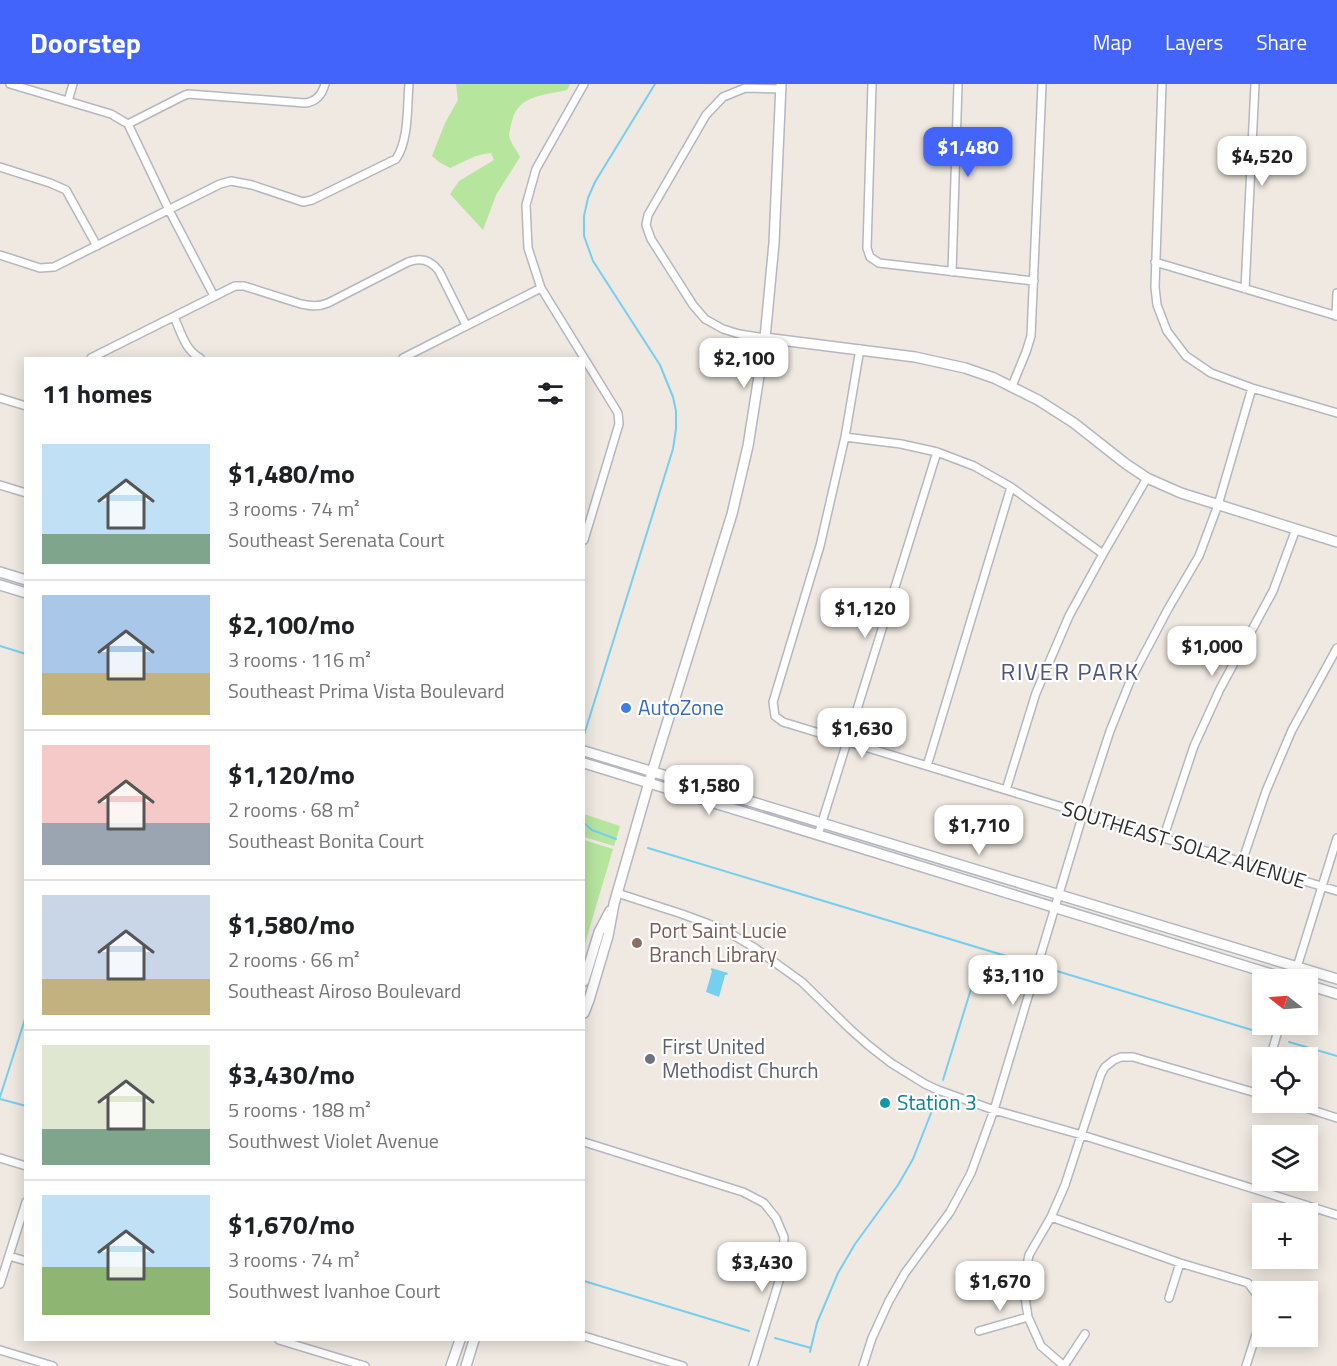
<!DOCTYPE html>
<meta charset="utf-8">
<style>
:root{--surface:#fff;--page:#f2f2f2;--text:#202124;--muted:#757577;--line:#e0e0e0;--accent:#4264fb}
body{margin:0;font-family:"Titillium Web",sans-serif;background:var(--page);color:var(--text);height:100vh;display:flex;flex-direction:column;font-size:22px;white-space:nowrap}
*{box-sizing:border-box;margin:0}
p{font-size:20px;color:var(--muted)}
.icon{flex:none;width:33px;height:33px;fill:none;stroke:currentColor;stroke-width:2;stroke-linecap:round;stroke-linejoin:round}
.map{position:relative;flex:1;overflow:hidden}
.sheet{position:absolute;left:24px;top:273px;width:561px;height:984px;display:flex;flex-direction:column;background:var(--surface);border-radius:0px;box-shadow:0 3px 15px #0003}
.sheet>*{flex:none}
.needle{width:39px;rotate:287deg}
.tools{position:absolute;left:1252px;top:885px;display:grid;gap:12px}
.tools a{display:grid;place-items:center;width:66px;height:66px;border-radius:0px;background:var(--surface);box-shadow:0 3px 15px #0003;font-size:30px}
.price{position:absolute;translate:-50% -51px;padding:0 14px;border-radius:12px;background:#fff;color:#222;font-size:20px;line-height:39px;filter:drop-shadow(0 2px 3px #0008)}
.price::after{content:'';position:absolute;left:50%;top:36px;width:18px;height:14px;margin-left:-9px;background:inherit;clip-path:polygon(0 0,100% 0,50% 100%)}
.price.on{background:var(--accent);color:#fff}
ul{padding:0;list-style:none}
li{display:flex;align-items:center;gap:18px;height:150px;padding:0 18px}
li+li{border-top:2px solid var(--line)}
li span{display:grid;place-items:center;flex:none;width:168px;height:120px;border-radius:0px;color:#555}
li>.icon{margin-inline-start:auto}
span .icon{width:72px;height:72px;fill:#fffc;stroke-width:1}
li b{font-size:26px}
h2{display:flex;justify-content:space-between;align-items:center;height:72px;padding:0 18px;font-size:26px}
header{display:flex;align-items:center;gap:36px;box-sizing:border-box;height:84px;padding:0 30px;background:var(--accent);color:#fff}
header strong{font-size:28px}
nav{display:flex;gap:33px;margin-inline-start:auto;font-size:21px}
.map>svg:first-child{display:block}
</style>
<header>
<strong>Doorstep</strong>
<nav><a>Map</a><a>Layers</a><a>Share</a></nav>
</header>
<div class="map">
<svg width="1337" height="1282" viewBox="0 0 1337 1282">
<rect width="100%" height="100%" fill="#efe9e1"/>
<path fill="#b6e59e" d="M456,0H570L567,6C545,11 518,11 512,37C511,41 509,47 509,51C510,59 517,66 520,73L496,111L483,146L450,110L459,97L494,76L491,69C475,70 464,78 450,84L439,78L432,72L445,39L458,16Z
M584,730L620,742L614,762L584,753Z
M584,756L613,765L584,863Z"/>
<path fill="#75cff0" d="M711,884L728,889L727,891H725L719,913L706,908L712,887L711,886Z"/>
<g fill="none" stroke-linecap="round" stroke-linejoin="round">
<path stroke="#75cff0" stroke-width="2" d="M0,562L26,570
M584,651L673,365L676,345V327L673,313L660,281L593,177L584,152V132L588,114L595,98L655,0
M584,739L592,746L616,755
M648,764L1026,878
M1050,885L1262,949
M1289,958L1337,972
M943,996L979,879
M0,1013L26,932
M0,1015L26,1022
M584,1197L749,1247
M775,1254L811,1264
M810,1268L817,1239L838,1189L855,1160L898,1101L913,1075L935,1019"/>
<defs>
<path id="street" d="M10,0L111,30L128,40L169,126L214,212
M872,0L867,164L870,173L879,179L1034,197
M1162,0L1155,203L1157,221L1167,247L1186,272L1211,289L1252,304L1337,329
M68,17L73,0
M128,40L183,12L188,10L305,19C316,18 322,11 325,0
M0,83L50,99L66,106L97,162
M0,171L40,184L54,183L220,100L231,97L252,101L303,118L312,116L396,75C409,56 407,23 409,0
M1155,178L1337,232
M952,188L958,0
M1245,205L1255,0
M1336,232L1337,209
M174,233C181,248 185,266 200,274
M765,254L739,250L723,245L705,235L693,221L651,155L646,141L648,131L706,31L723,13L745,4L781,5
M860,265L845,353L820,462L773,618L775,632L783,638L1337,807
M91,274L235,202H244L301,220C311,222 318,223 328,219L408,178C421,173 431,176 439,187L466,241
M403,274L541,204
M1012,302L1026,268L1031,252L1042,0
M0,314L26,322
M845,353L901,360L937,368L974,382L1011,403L1103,470
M0,401L26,409
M584,456L619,340L618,329L541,204L528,164L526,121L536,85L584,0
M927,682L1011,403
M1006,706L1036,609L1069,532L1103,470L1147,394
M818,751L937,368
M1163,755L1194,662L1220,605L1273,507L1296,445
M1242,778L1266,707L1292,646L1337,564
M617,809L682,830L709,840L733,851L755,864L802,898L850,945L868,961L891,979L925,1000L938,1006L994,1026L1082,1051L1337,1131
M1293,896L1337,754
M1270,974L1280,940
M1259,1010L1263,996
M1287,1018L1337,1034
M584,1058L743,1108L764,1119L776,1134L784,1153L783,1184L753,1282
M0,1074L26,1082
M1051,1133L1180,1179L1248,1199L1260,1215V1238L1246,1282
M9,1172L26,1177
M0,1200L26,1118
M1169,1214L1180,1179
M979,1247L1028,1233
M1085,1250L1064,1282L1041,1262L1028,1233L1023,1200L1029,1171L1051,1133L1065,1101L1101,990L1105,983L1114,976L1121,973H1133L1263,1011
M584,1252L683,1282
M279,1256L365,1282
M0,1266L53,1282
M863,1282L872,1254L889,1217L905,1189L950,1128L971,1089L994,1026L1083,730L1110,647L1131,595L1168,525L1199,472L1218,421L1252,304"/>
<path id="secondary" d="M765,254L915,273L965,284L994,294L1038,316L1074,339L1126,380L1147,394L1181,409L1337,458
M0,488L26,496
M0,501L26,509
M584,667L1337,895
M584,679L1291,896
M584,897L599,848L610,827
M1308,901L1337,910
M584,929L589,916L608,852L614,820L652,688L732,430L748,362L765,254L774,159L781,0
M451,1282L460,1256
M466,1282L474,1256"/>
</defs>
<use href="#street" stroke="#b4b7c1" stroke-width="10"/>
<use href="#secondary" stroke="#b4b7c1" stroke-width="12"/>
<use href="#street" stroke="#fff" stroke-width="7"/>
<use href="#secondary" stroke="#fff" stroke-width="9"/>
</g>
<circle fill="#3f7fe0" stroke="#fff" stroke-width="2" cx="626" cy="624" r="6"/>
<circle fill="#8d6e63" stroke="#fff" stroke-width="2" cx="637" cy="859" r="6"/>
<circle fill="#6b7280" stroke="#fff" stroke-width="2" cx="650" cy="975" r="6"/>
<circle fill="#0f9aa8" stroke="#fff" stroke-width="2" cx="885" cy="1019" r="6"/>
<g text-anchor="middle" stroke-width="4.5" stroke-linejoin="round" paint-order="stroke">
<g font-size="21" fill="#366cbe" stroke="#fff" text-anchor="start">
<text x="638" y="631">AutoZone</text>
</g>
<g font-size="21" fill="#2e2e2e" stroke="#fff">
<text transform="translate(1184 761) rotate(17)" y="7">SOUTHEAST SOLAZ AVENUE</text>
</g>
<g font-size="21" fill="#785e54" stroke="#fff" text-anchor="start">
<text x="649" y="854">Port Saint Lucie<tspan x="649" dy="24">Branch Library</tspan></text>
</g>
<g font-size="21" fill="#5b616d" stroke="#fff" text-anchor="start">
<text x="662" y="970">First United<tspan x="662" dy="24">Methodist Church</tspan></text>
</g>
<g font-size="21" fill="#0d838f" stroke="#fff" text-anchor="start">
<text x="897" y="1026">Station 3</text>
</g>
<g font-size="24" letter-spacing="1.5" fill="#4d5680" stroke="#fff">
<text x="1070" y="596">RIVER PARK</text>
</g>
</g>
</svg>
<div class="tools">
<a><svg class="needle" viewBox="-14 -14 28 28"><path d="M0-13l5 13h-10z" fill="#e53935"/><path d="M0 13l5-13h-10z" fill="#757577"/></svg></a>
<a><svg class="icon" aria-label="locate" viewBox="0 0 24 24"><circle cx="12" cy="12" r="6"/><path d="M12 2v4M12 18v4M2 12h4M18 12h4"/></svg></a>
<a><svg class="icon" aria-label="layers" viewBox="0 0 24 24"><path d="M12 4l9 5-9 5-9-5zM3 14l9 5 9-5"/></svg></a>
<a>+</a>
<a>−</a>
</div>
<b class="price on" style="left:968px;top:94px">$1,480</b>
<b class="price" style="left:1262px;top:103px">$4,520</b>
<b class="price" style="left:744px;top:305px">$2,100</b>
<b class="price" style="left:865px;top:555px">$1,120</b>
<b class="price" style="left:1212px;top:593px">$1,000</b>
<b class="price" style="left:862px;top:675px">$1,630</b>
<b class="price" style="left:709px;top:732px">$1,580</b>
<b class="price" style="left:979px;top:772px">$1,710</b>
<b class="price" style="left:1013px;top:922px">$3,110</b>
<b class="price" style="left:762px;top:1209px">$3,430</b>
<b class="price" style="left:1000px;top:1228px">$1,670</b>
<section class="sheet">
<h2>11 homes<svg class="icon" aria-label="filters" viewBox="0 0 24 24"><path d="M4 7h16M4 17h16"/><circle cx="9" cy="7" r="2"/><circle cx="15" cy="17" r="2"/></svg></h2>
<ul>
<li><span style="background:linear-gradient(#bfe0f5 75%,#7fa58c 0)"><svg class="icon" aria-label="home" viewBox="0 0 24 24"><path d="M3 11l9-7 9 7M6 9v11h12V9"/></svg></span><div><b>$1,480/mo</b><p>3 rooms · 74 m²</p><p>Southeast Serenata Court</p></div></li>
<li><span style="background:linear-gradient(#a9c7e8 65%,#c2b280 0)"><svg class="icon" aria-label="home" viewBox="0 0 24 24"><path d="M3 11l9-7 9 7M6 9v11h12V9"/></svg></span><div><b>$2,100/mo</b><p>3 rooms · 116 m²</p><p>Southeast Prima Vista Boulevard</p></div></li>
<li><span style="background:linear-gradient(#f6c9c9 65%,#9aa5b1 0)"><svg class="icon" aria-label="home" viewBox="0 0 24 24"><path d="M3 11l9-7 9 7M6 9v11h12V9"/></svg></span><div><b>$1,120/mo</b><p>2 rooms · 68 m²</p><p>Southeast Bonita Court</p></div></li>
<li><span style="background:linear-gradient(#c9d6e8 70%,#c2b280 0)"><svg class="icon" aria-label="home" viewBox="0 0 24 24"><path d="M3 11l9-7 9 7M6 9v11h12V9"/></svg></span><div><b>$1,580/mo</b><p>2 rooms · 66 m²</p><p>Southeast Airoso Boulevard</p></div></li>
<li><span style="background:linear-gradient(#dfe7d0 70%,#7fa58c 0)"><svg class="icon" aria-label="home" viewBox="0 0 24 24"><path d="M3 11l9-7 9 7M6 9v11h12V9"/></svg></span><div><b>$3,430/mo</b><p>5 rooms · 188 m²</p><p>Southwest Violet Avenue</p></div></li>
<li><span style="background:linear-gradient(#bfe0f5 60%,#8fb573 0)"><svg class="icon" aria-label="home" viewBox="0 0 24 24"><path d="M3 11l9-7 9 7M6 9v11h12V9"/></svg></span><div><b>$1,670/mo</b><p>3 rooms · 74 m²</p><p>Southwest Ivanhoe Court</p></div></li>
</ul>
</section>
</div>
